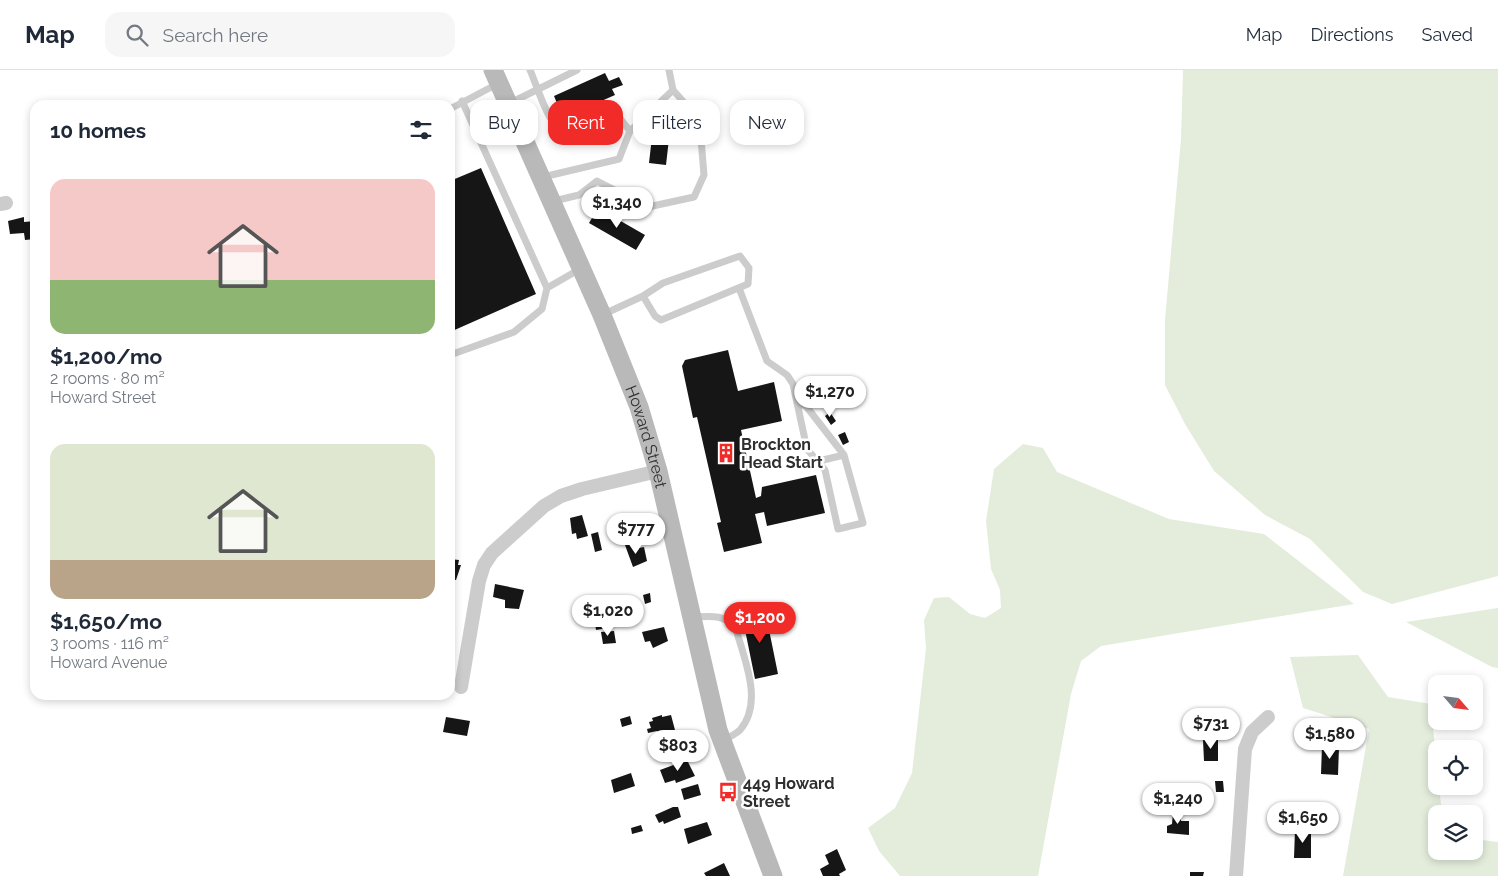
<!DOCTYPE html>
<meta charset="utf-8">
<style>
:root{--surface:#fff;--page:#f6f6f7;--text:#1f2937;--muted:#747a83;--line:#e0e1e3;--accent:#f02b28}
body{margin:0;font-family:Raleway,sans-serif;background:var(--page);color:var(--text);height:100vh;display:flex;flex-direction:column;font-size:19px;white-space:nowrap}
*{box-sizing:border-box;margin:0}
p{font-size:16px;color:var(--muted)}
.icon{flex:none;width:28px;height:28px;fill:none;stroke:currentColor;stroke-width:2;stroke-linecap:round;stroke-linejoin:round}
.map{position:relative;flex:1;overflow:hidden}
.drawer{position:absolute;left:30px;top:30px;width:425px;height:600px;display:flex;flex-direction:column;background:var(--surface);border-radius:15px;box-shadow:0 2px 8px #0003}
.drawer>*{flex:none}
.hud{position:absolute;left:470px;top:30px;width:475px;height:45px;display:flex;gap:10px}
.needle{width:32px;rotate:118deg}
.fabs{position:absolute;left:1428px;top:605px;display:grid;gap:10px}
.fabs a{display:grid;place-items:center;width:55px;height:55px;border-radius:10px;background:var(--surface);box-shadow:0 2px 8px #0003;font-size:25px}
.price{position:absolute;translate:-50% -42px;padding:0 11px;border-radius:18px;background:#fff;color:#222;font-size:16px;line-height:32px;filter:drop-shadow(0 1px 2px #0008)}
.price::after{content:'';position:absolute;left:50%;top:30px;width:15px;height:11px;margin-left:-8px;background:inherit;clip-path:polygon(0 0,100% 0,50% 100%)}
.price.on{background:var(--accent);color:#fff}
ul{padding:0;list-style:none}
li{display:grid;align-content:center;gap:10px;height:265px;padding:0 20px}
li span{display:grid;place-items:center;height:155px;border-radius:15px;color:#555}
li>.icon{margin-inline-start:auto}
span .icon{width:90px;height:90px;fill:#fffc;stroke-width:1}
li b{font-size:21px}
h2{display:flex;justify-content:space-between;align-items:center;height:60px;padding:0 20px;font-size:21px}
.chip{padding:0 18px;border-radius:15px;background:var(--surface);box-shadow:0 2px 8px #0003;font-size:18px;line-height:45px}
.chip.on{background:var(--accent);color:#fff}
header{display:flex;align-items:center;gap:30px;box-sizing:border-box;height:70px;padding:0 25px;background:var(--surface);border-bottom:1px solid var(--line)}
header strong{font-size:24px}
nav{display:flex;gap:28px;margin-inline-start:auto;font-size:18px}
.search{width:350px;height:45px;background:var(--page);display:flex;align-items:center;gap:12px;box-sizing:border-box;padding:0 18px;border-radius:15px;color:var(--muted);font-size:19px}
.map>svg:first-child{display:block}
</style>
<header>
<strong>Map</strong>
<div class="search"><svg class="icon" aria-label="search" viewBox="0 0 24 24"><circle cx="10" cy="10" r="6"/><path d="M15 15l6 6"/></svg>Search here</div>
<nav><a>Map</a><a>Directions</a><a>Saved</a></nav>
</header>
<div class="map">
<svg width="1498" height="806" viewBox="0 0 1498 806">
<rect width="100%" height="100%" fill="#fff"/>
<path fill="#e4eddc" d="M1183,0H1498V506L1392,534L1363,522L1310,469L1265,445L1214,401L1185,354L1165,315V250L1181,69Z
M1023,374L1043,378L1057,402L1169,449L1264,464L1354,534L1101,576L1081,591L1071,624L1038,806H900L879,781L868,758L895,738L912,703L926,578L924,550L934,528L949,527L970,544L985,548L1001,538L1000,520L991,499L986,451L994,399Z
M1498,538V598L1492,597L1406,552Z
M1358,585L1388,627L1431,634L1436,689V716H1439L1442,744H1436V781H1474V769L1498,772V806H1343L1369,659L1303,638L1290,587Z"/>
<path fill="#161616" d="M605,3L609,11L619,7L623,15L612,19L615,25L563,48L554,26Z
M776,39L782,49L764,59L758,49Z
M653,58L670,60L666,95L649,93Z
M481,98L536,224L450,262V111Z
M598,138L645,165L636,180L589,153Z
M24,147V152L35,151V169L25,170L24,163L10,164L8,151Z
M728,280L738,321L774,312L782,351L741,360L756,428L761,426L762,417L816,405L825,443L767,456L764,442L755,444L762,473L724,482L717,453L721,452L697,347L693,348L682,296L685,290Z
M830,342L836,351L831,355L825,346Z
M845,362L849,372L843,375L838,365Z
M582,445L588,466L577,469L576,463L572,464L570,448Z
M637,449L639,462L621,466L618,456Z
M598,462L602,480L595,482L591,464Z
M632,474L634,479L644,477L647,491L633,497L625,475Z
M450,489L459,490L458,495H461L456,510L450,509Z
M495,514L524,520L519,539L505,538V530L493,527Z
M450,518L454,519L451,538H450Z
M650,523L651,532L645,534L643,525Z
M765,540L778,604L755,609L742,545Z
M607,551L608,558L596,560L595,553Z
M664,557L668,571L653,578L650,571L645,572L642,562Z
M614,561L616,573L603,574L601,562Z
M662,645V647L671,645L675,660L658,665L657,661L648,663L647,659L651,658L649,652L653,651L652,648Z
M630,646L632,654L622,657L620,649Z
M446,647L470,651L467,666L443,662Z
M682,668L686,681L661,689L662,681L664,680L663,677L668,676L667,673Z
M1218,669V691H1204L1203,670Z
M1322,676L1339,677L1338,705L1321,704Z
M687,690L695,706L676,713L675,710L665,713L660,700Z
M631,703L635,716L614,723L611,710Z
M1215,711H1223L1224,722H1216Z
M698,714L701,725L684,730L681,719Z
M673,737H678L681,747L664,754L663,751L659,753L655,745Z
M1173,742H1181V751H1189V765L1167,763V756L1172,754Z
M707,752L712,765L688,774L684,759Z
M641,755L643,761L632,764L631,758Z
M1295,760H1311V788H1294Z
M837,779L846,800L839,804L840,806H823L820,799L829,794L825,785Z
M724,793L730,806H706L704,803Z
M1190,802H1204L1203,806H1190Z"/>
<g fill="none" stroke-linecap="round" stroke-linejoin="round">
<path stroke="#ccc" stroke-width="7" d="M530,0C536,13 548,54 560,59C571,64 606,49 618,46L630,61L619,89L543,107
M508,34L577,0
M450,39L499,13
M630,61L673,20L669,0
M554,131L579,125L597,111L648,137L694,127L704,105L701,69L688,37L673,20
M547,218L580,199
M739,218L767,291L787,305L793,314L807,379L825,400L838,459L863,453L844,385L806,336L797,333
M602,245L643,226L663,213L740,186L749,198L748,214L661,250L655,246L643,226
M450,285L514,262L542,239L547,218L462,31
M819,391L844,385
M694,547C711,546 725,544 736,559C744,589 764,632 740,660C736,664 729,667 724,670"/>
<path stroke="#ccc" stroke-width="14" d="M0,134L6,133
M461,617L479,511L484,495L492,483L544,436L561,426L582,419L658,401
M1236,806L1245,679L1252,662L1268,647"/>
<path stroke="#b9b9b9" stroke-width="19" id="s1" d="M493,0L602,245L639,337L658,401L718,660L773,806"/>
</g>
<defs>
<symbol id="building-bare" viewBox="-9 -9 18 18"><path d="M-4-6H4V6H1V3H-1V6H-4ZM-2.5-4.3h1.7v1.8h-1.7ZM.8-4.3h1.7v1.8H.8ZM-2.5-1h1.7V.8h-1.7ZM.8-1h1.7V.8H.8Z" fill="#f02b28" stroke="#fff" stroke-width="2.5" paint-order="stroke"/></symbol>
<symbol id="bus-bare" viewBox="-9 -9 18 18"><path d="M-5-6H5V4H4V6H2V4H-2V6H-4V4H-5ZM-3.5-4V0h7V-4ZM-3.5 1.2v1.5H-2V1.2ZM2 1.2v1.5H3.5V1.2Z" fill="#f02b28" stroke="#fff" stroke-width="2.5" paint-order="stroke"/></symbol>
</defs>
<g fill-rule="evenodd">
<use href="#building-bare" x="712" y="369" width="28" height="28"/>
<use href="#bus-bare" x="714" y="708" width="28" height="28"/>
</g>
<g text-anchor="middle" stroke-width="5" stroke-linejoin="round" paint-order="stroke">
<g font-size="16" fill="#2f2f2f" stroke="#fff">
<text dy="6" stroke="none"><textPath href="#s1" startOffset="398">Howard Street</textPath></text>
</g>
<g font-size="16" font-weight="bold" fill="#2f2f2f" stroke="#fff" text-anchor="start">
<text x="741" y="380">Brockton<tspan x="741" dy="18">Head Start</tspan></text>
<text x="743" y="719">449 Howard<tspan x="743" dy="18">Street</tspan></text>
</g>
</g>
</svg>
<div class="fabs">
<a><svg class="needle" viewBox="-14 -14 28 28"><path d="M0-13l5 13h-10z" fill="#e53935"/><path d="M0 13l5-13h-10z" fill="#747a83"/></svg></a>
<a><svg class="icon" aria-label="locate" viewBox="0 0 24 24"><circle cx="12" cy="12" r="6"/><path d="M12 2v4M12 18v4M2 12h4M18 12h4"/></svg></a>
<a><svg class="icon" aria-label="layers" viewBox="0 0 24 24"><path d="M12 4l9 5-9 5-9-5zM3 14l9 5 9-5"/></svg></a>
</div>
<b class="price" style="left:617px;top:159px">$1,340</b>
<b class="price" style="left:830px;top:348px">$1,270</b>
<b class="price" style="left:636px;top:485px">$777</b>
<b class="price" style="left:608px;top:567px">$1,020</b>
<b class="price on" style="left:760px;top:574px">$1,200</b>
<b class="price" style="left:1211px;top:680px">$731</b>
<b class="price" style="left:1330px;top:690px">$1,580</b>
<b class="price" style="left:678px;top:702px">$803</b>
<b class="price" style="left:1178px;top:755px">$1,240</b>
<b class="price" style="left:1303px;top:774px">$1,650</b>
<div class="hud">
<a class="chip">Buy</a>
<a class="chip on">Rent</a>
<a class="chip">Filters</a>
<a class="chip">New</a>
</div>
<section class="drawer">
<h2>10 homes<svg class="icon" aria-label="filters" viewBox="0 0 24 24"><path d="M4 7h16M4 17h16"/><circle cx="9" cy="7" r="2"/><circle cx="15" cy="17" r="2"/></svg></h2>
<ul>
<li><span style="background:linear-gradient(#f6c9c9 65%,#8fb573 0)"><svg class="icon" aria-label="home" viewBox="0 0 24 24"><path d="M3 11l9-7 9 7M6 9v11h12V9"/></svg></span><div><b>$1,200/mo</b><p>2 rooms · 80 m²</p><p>Howard Street</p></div></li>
<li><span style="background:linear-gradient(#dfe7d0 75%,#b9a48a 0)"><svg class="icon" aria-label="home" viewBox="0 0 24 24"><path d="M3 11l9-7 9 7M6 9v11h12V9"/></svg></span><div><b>$1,650/mo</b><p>3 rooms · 116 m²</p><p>Howard Avenue</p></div></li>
</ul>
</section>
</div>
